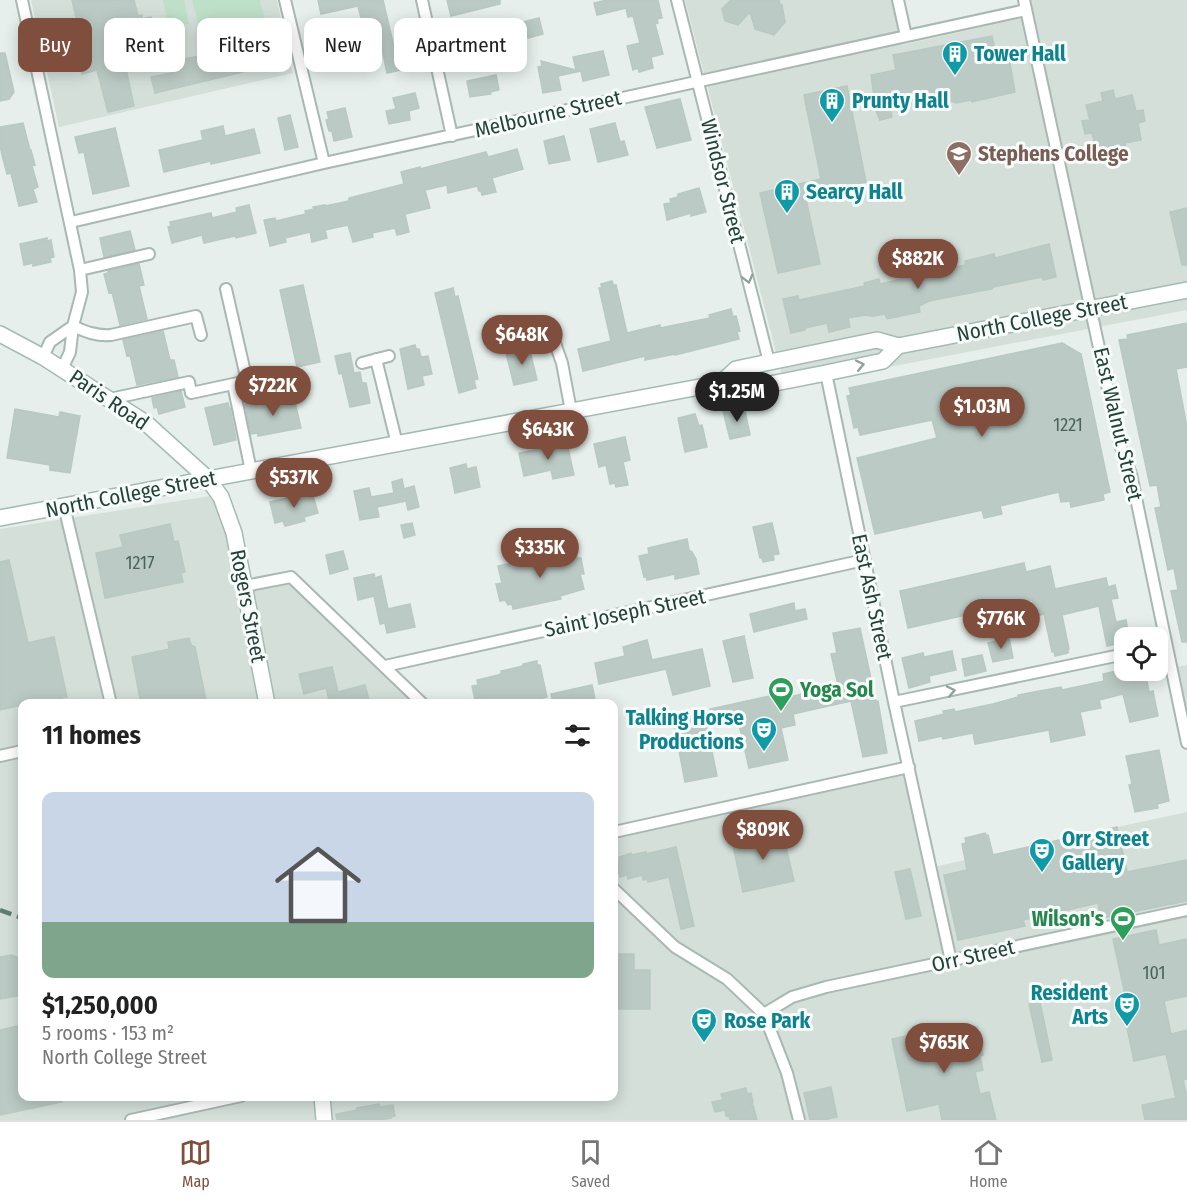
<!DOCTYPE html>
<meta charset="utf-8">
<style>
:root{--surface:#fff;--page:#f2f2f2;--text:#222;--muted:#767676;--line:#e0e0e0;--accent:#804e3d}
body{margin:0;font-family:"Fira Sans Condensed",sans-serif;background:var(--page);color:var(--text);height:100vh;display:flex;flex-direction:column;font-size:22px;white-space:nowrap}
*{box-sizing:border-box;margin:0}
p{font-size:20px;color:var(--muted)}
.icon{flex:none;width:33px;height:33px;fill:none;stroke:currentColor;stroke-width:2;stroke-linecap:round;stroke-linejoin:round}
.map{position:relative;flex:1;overflow:hidden}
.panel{position:absolute;left:18px;top:699px;width:600px;height:402px;display:flex;flex-direction:column;background:var(--surface);border-radius:12px;box-shadow:0 3px 15px #0003}
.panel>*{flex:none}
.guide{position:absolute;left:18px;top:18px;width:600px;height:54px;display:flex;gap:12px}
.buttons{position:absolute;left:1114px;top:627px;display:grid;gap:12px}
.buttons a{display:grid;place-items:center;width:54px;height:54px;border-radius:12px;background:var(--surface);box-shadow:0 3px 15px #0003;font-size:30px}
.price{position:absolute;translate:-50% -51px;padding:0 14px;border-radius:21px;background:var(--accent);color:#fff;font-size:20px;line-height:39px;filter:drop-shadow(0 2px 3px #0008)}
.price::after{content:'';position:absolute;left:50%;top:36px;width:18px;height:14px;margin-left:-9px;background:inherit;clip-path:polygon(0 0,100% 0,50% 100%)}
.price.selected{background:#222;color:#fff}
ul{padding:0;list-style:none}
li{display:grid;align-content:center;gap:12px;height:318px;padding:0 24px}
li span{display:grid;place-items:center;height:186px;border-radius:12px;color:#555}
li>.icon{margin-inline-start:auto}
span .icon{width:108px;height:108px;fill:#fffc;stroke-width:1}
li b{font-size:26px}
h2{display:flex;justify-content:space-between;align-items:center;height:72px;padding:0 24px;font-size:26px}
.chip{padding:0 21px;border-radius:12px;background:var(--surface);box-shadow:0 3px 15px #0003;font-size:21px;line-height:54px}
.chip.selected{background:var(--accent);color:#fff}
.tabs{display:flex;justify-content:space-around;align-items:center;height:84px;border-top:2px solid var(--line);background:var(--surface);font-size:16px;color:var(--muted)}
.tabs a{display:grid;justify-items:center;gap:3px}
.tabs .selected{color:var(--accent)}
.map>svg:first-child{display:block}
</style>
<div class="map">
<svg width="1187" height="1120" viewBox="0 0 1187 1120">
<rect width="100%" height="100%" fill="#e6efeb"/>
<path fill="#d4dfda" d="M31,0H277L293,73L59,127Z
M685,0H891L902,45L1024,18L1020,0H1187V310L785,387Z
M217,495L244,586L291,578L421,703L22,704V1096H614V832L909,765L933,867L1187,812V1120H0V529Z
M1187,665V722L1176,667Z"/>
<path fill="#bfe0c8" d="M163,0H184L189,24L169,29Z
M192,0H260L270,45L205,49Z"/>
<path fill="#bbcac4" stroke="#b8c9c2" stroke-width="1.5" d="M72,0H134L138,16L142,15V19L151,17L154,32L143,35V37L136,38L141,61L125,64L134,106L108,112L97,70L82,74L78,57L85,55Z
M318,0H383L394,47L406,45L410,68L387,73L380,39L367,42L358,6L321,14Z
M447,0H500V4L451,16Z
M607,0H658L662,18L657,19L658,23L655,24L663,54L651,57L653,68L639,72L638,68L633,70L627,46L640,43L633,16L628,17L626,8L597,15L594,3Z
M731,0H779L780,4L782,5L785,22L774,35L755,29L750,12L738,25L725,21L722,9Z
M539,18L543,34L528,38L523,22Z
M992,36L995,50L1004,48L1006,55L1009,58L1015,92L972,102L971,100L956,103L949,100L942,102L938,107L934,108L927,105L919,107L918,102L890,108L892,117L880,120L876,111L871,75L896,70L893,55Z
M247,49L251,70L155,93L151,77L181,71L178,60L221,52L222,54Z
M603,51L609,75L583,81L581,71L558,76L561,90L543,93L538,67L542,66L541,61L576,70L573,57Z
M0,53H5L14,92L9,99L0,101Z
M496,75L499,90L490,92L491,94L470,97L467,81Z
M847,86L866,182L805,195L820,264L778,273L760,193L821,179L804,95Z
M1113,90L1115,99L1132,95L1136,111L1143,110L1145,121L1138,123L1141,140L1125,143L1127,152L1115,154L1113,146L1096,150L1092,133L1085,134L1082,121L1090,120L1086,105L1103,101L1101,93Z
M415,93L419,108L409,111L410,120L389,124L386,111L396,109L393,98Z
M680,99L691,140L657,148L645,107Z
M345,108L352,137L334,141L332,131H329L326,120L329,119L327,112Z
M290,115L298,147L285,150L278,118Z
M23,123L30,150H31L35,165L32,166L38,187L33,189L37,202L19,206L11,173L7,174L2,155L0,145V127Z
M615,123L620,142L624,141L628,155L598,162L590,129Z
M223,126L225,136L254,129L260,153L211,164V161L164,172L159,150L203,140L201,131Z
M115,128L129,186L93,194L84,152L79,153L75,137Z
M564,136L570,160L549,164L544,141Z
M517,149L523,169L492,178L496,192L482,195L481,191H479L477,186L448,193L447,185L425,190L430,208L405,214L409,232L397,235L395,228L372,233L373,237L353,242L348,225L325,230L327,238L312,242L310,232L285,238L286,242L270,246L264,220L275,218L276,221L306,214L305,211L314,209L313,207L325,205V206L349,201V198L404,184L401,172L420,167V169L486,152L488,157Z
M699,188L706,212L691,216V213L667,220L664,204L671,203L670,199L678,197V194Z
M249,205L256,233L236,238L235,236L204,243L202,235L172,243L168,227L171,226L170,222L211,213L212,218L237,212L236,208Z
M1187,208V265H1182L1170,212Z
M130,231L135,250L104,257L100,238Z
M47,238V241L51,240L54,257L50,258L51,262L33,266V263L24,265L20,244Z
M1049,244L1056,277L1043,280L1042,277L993,287L992,289L980,291L929,301L919,306L920,312L887,319L885,314L873,316L865,315L848,318L850,327L829,332L827,323L805,328V330L791,333L783,299L798,296L799,300L865,286L864,283L879,279L880,284L911,277V274L922,271L923,275L965,265V261L994,254L995,258Z
M139,264L144,285L139,286L147,319L120,325L112,292L109,293L104,274L108,273V271Z
M612,281L613,285H616L627,333L660,325V328L710,318L709,315L731,309L733,317L736,316L740,331L737,332L739,339L675,355V354L645,360V356L583,371L578,349L611,341L599,288H602L601,284Z
M303,285L320,362L297,367L280,290Z
M453,288L455,297L458,296L478,379L474,380L476,388L459,393L435,293Z
M1187,323V367L1176,369L1187,427V642H1182L1171,591L1178,590L1174,568L1168,570L1155,508L1161,507L1157,485L1150,486L1119,340L1128,339L1127,335Z
M163,331L170,360H174L178,377L137,385L130,355L127,356L123,340Z
M1062,343L1081,354L1110,492L1103,494L1104,500L1071,507L1070,501L1061,502L1059,492L1000,506L1002,514L984,518L982,510L875,534L857,458L937,438L932,420L860,435L858,427L854,428L847,396L851,395L849,388Z
M415,345L416,349H419L421,357L428,356L432,374L422,376L424,385L408,389L400,349Z
M529,347L537,380L514,385L506,353Z
M350,353L354,373L360,372L362,383H366L370,403L350,407L342,373L339,374L335,356Z
M181,391L185,407L159,414L157,407L154,408L152,398Z
M294,398L301,428L258,436V433L251,434L245,404L262,400L263,405Z
M228,403L229,408H230L236,440L214,445L205,408Z
M744,406L750,435L730,439L723,411Z
M15,409L59,417L60,412L80,416L70,473L50,470V465L7,458Z
M695,414L699,426L702,425L707,447L685,452L678,418Z
M625,437L630,460L623,462L628,485L616,487L615,483L610,484L606,465L599,467L594,444Z
M559,440L561,450L568,448L574,475L553,479L551,470L524,476L519,453L549,447L548,442Z
M466,464L467,469L476,467L480,487L455,493L450,468Z
M402,479L404,489L414,486L419,507L408,510L406,501L377,507L379,517L360,520L354,491L369,488L371,497L394,493L392,482Z
M312,492L318,513L304,517L305,521L285,526L283,521L275,523L270,502Z
M412,523L415,535L404,538L401,525Z
M772,523L779,554L773,555L774,560L763,562L762,558H760L753,527Z
M170,524L174,542L178,541L185,572L181,573L183,582L105,598L96,553L123,547L120,535Z
M687,539L689,550L692,552L696,559L699,574L675,579V574L647,580L646,576L644,577L639,556L649,554L648,548Z
M575,550L577,558H581L584,574H580L584,589L560,596L561,599L513,609L512,604L508,605L505,600L500,601L496,584L502,583L498,566Z
M343,551L348,569L330,574L326,555Z
M9,560L28,643L54,637L67,697L41,703L40,701L22,704V705L0,710V562Z
M1024,563L1026,572L1050,566L1055,589L1106,578L1108,587L1115,585L1118,598L1111,599L1116,622L1126,620L1129,638H1125V642L1107,646L1099,606L1062,615L1069,649H1068V653L1055,656L1054,651L1052,652L1044,614L1040,615L1039,610L1035,611L1032,600L908,628L900,591Z
M374,574L375,578L381,576L388,609L410,604L415,627L387,633L385,623L380,624L374,596L358,600L354,578Z
M794,603L795,611L805,609L807,619L754,632L750,614Z
M860,628L876,702L878,701L887,753L863,757L851,701L793,714L795,725L781,728L788,760L749,768L738,720L707,727L717,776L685,782L673,719L711,711L710,709L788,692L789,697L836,686L838,685L831,654L837,653L833,633Z
M744,636L753,678L733,682L723,641Z
M189,638L191,645L195,647L206,700L190,704H141L132,657L169,649L168,642Z
M1009,638L1013,658L993,662L988,643Z
M647,640L652,660L702,649L710,686L673,695L666,669L599,684L595,663L625,656L623,647Z
M952,651L956,670L929,676L930,682L909,688L902,658L923,653L924,657Z
M982,655L986,671L965,676L962,659Z
M537,661V665H540L547,697L526,702V704H476L472,686L478,685L477,680L498,675L501,674V671L523,666V664Z
M332,667L338,692L365,685L370,704H330L326,688L304,694L299,674Z
M1125,669V670H1145L1149,692L1153,691L1158,716L1130,722L1123,694L1099,700L1101,708L1080,712L1085,735L1051,742L1049,730L975,744L973,733L943,739L942,736L919,741L915,721L944,714L943,711L954,709L955,712L993,704L1018,697V695L1034,692L1061,687L1062,690L1104,681L1103,674Z
M592,685L596,704H553L551,694Z
M1159,750L1169,801L1157,804L1158,808L1135,812L1129,785L1132,784L1126,756Z
M1117,827L1127,872L1187,860V901L1101,918L1098,903L1023,920L1025,926L958,940L944,875L967,870L962,844L966,843L965,838L985,833L986,835H988L993,855Z
M782,830L794,881L743,892L732,841Z
M676,847L694,926L681,929L669,877L648,882L647,879L643,880L642,875L628,879L627,875L620,877L614,859L631,853V855L646,852V854Z
M910,869L921,916L906,919L895,872Z
M1156,930L1159,945L1187,939V996L1164,1001L1171,1034L1187,1030V1079L1183,1080L1187,1096V1120H1145L1142,1105L1176,1098L1166,1054L1134,1061L1123,1009L1128,1008L1113,939Z
M614,954H634V970H650V1009H614Z
M11,955L22,959V995L0,999V957Z
M1040,1002L1052,1060L1042,1062L1029,1004Z
M22,1025V1096H62V1102L0,1115V1030Z
M933,1027L936,1036L977,1027L983,1055L980,1056L983,1070L975,1072L980,1094L989,1092L996,1120H942L939,1104L907,1111L892,1039L921,1033L920,1030Z
M831,1087L837,1117L823,1120H810L804,1093Z
M746,1088L747,1094L751,1093L753,1103L750,1104V1105H753L757,1120H730L729,1115L726,1116L725,1110L715,1112L712,1102L723,1100L721,1094Z
M379,1104L380,1107L393,1105L395,1116L391,1117V1118L380,1120H337L336,1114L357,1110V1108Z"/>
<g fill="none" stroke-linecap="round" stroke-linejoin="round">
<defs>
<path id="street" d="M22,0L80,270L82,292L73,326L50,342L43,357
M285,0L324,163
M422,0L452,136
M677,0L769,362
M898,0L906,36
M1024,0L1120,445L1131,474L1187,743
M71,222L324,163L1026,10
M80,270L149,254
M531,326L541,324L555,343L562,363L571,411
M376,359L397,444
M362,363L389,356
M62,369L70,352L73,326C86,332 96,336 111,335L196,316L201,335
M826,373L894,702L951,961
M233,384L251,471
M110,399L189,382L191,393L247,381L226,289
M64,506L111,704
M245,586L291,577L423,704
M385,666L864,560
M894,702L1125,654
M0,756L22,751
M614,832L909,767
M614,889L675,947L727,979L764,1014L787,1073L799,1120
M764,1014L792,997L826,987L1187,910
M131,1120L241,1096"/>
<path id="secondary" d="M0,334L43,357L146,423L208,479L221,497L234,533L267,704
M721,383L740,390L826,373L883,361L898,346
M0,518L721,383L736,369L877,340L898,346L1187,290
M322,1096L324,1120"/>
</defs>
<use href="#street" stroke="#a8b8b2" stroke-width="14"/>
<use href="#secondary" stroke="#a4bbb3" stroke-width="18"/>
<use href="#street" stroke="#fff" stroke-width="10"/>
<use href="#secondary" stroke="#fff" stroke-width="15"/>
<path stroke="#5f7d75" stroke-width="4.5" stroke-dasharray="12 6" stroke-linecap="butt" d="M0,910L22,918"/>
</g>
<defs><path id="oneway-chevron" d="M-2-3.5L2.5 0L-2 3.5" fill="none" stroke-width="1.6" stroke-linecap="round" stroke-linejoin="round" transform="scale(1.5)"/></defs>
<g stroke="#92a09c">
<use href="#oneway-chevron" transform="translate(748 279) rotate(76)"/>
<use href="#oneway-chevron" transform="translate(860 365) rotate(-12)"/>
<use href="#oneway-chevron" transform="translate(951 691) rotate(-12)"/>
</g>
<defs>
<symbol id="building-pin" viewBox="-11 -11 22 30"><path d="M0 17L-7.5 6A9.5 9.5 0 1 1 7.5 6Z" fill="#0f9aa8" stroke="#f7fbf9"/><path d="M-4-6H4V6H1V3H-1V6H-4ZM-2.5-4.3h1.7v1.8h-1.7ZM.8-4.3h1.7v1.8H.8ZM-2.5-1h1.7V.8h-1.7ZM.8-1h1.7V.8H.8Z" fill="#fff"/></symbol>
<symbol id="university-pin" viewBox="-11 -11 22 30"><path d="M0 17L-7.5 6A9.5 9.5 0 1 1 7.5 6Z" fill="#8d6e63" stroke="#f7fbf9"/><path d="M0-5L7-2L0 1L-7-2ZM-4 1L0 2.5L4 1V4Q0 6-4 4Z" fill="#fff"/></symbol>
<symbol id="stadium-pin" viewBox="-11 -11 22 30"><path d="M0 17L-7.5 6A9.5 9.5 0 1 1 7.5 6Z" fill="#2e9e5b" stroke="#f7fbf9"/><path d="M0-5a6.5 5 0 1 0 0 10a6.5 5 0 1 0 0-10ZM-3.5-1.8h7v3.6h-7Z" fill="#fff"/></symbol>
<symbol id="theatre-pin" viewBox="-11 -11 22 30"><path d="M0 17L-7.5 6A9.5 9.5 0 1 1 7.5 6Z" fill="#0f9aa8" stroke="#f7fbf9"/><path d="M-5-5.5Q0-4 5-5.5V0Q5 5 0 6Q-5 5-5 0ZM-3.3-2.5H-1v1.5H-3.3ZM1-2.5H3.3v1.5H1ZM-2.8 1Q0 5.5 2.8 1Z" fill="#fff"/></symbol>
</defs>
<g fill-rule="evenodd">
<use href="#building-pin" x="940" y="39" width="30" height="40"/>
<use href="#building-pin" x="817" y="86" width="30" height="40"/>
<use href="#university-pin" x="944" y="139" width="30" height="40"/>
<use href="#building-pin" x="772" y="177" width="30" height="40"/>
<use href="#stadium-pin" x="766" y="675" width="30" height="40"/>
<use href="#theatre-pin" x="749" y="715" width="30" height="40"/>
<use href="#theatre-pin" x="1027" y="836" width="30" height="40"/>
<use href="#stadium-pin" x="1108" y="904" width="30" height="40"/>
<use href="#theatre-pin" x="1112" y="990" width="30" height="40"/>
<use href="#theatre-pin" x="689" y="1006" width="30" height="40"/>
</g>
<g text-anchor="middle" stroke-width="6" stroke-linejoin="round" paint-order="stroke">
<g font-size="18" fill="#4a645c">
<text x="1068" y="431">1221</text>
<text x="140" y="569">1217</text>
<text x="1154" y="979">101</text>
</g>
<g font-size="21" font-weight="bold" fill="#0d838f" stroke="#f7fbf9" text-anchor="start">
<text x="974" y="61">Tower Hall</text>
<text x="852" y="108">Prunty Hall</text>
<text x="806" y="199">Searcy Hall</text>
<text x="744" y="725" text-anchor="end">Talking Horse<tspan x="744" dy="24">Productions</tspan></text>
<text x="1062" y="846">Orr Street<tspan x="1062" dy="24">Gallery</tspan></text>
<text x="1108" y="1000" text-anchor="end">Resident<tspan x="1108" dy="24">Arts</tspan></text>
<text x="724" y="1028">Rose Park</text>
</g>
<g font-size="21" fill="#24423a" stroke="#f7fbf9">
<text transform="translate(548 114) rotate(-13)" y="7">Melbourne Street</text>
<text transform="translate(723 181) rotate(76)" y="7">Windsor Street</text>
<text transform="translate(1042 318) rotate(-11)" y="7">North College Street</text>
<text transform="translate(109 400) rotate(34)" y="7">Paris Road</text>
<text transform="translate(1118 424) rotate(77)" y="7">East Walnut Street</text>
<text transform="translate(131 494) rotate(-11)" y="7">North College Street</text>
<text transform="translate(872 597) rotate(78)" y="7">East Ash Street</text>
<text transform="translate(248 606) rotate(79)" y="7">Rogers Street</text>
<text transform="translate(625 613) rotate(-12)" y="7">Saint Joseph Street</text>
<text transform="translate(973 956) rotate(-13)" y="7">Orr Street</text>
</g>
<g font-size="21" font-weight="bold" fill="#785e54" stroke="#f7fbf9" text-anchor="start">
<text x="978" y="161">Stephens College</text>
</g>
<g font-size="21" font-weight="bold" fill="#27864d" stroke="#f7fbf9" text-anchor="start">
<text x="800" y="697">Yoga Sol</text>
<text x="1104" y="926" text-anchor="end">Wilson's</text>
</g>
</g>
</svg>
<div class="buttons">
<a><svg class="icon" aria-label="locate" viewBox="0 0 24 24"><circle cx="12" cy="12" r="6"/><path d="M12 2v4M12 18v4M2 12h4M18 12h4"/></svg></a>
</div>
<b class="price" style="left:918px;top:290px">$882K</b>
<b class="price" style="left:522px;top:366px">$648K</b>
<b class="price" style="left:273px;top:417px">$722K</b>
<b class="price selected" style="left:737px;top:423px">$1.25M</b>
<b class="price" style="left:982px;top:438px">$1.03M</b>
<b class="price" style="left:548px;top:461px">$643K</b>
<b class="price" style="left:294px;top:509px">$537K</b>
<b class="price" style="left:540px;top:579px">$335K</b>
<b class="price" style="left:1001px;top:650px">$776K</b>
<b class="price" style="left:763px;top:861px">$809K</b>
<b class="price" style="left:944px;top:1074px">$765K</b>
<div class="guide">
<a class="chip selected">Buy</a>
<a class="chip">Rent</a>
<a class="chip">Filters</a>
<a class="chip">New</a>
<a class="chip">Apartment</a>
</div>
<section class="panel">
<h2>11 homes<svg class="icon" aria-label="filters" viewBox="0 0 24 24"><path d="M4 7h16M4 17h16"/><circle cx="9" cy="7" r="2"/><circle cx="15" cy="17" r="2"/></svg></h2>
<ul>
<li><span style="background:linear-gradient(#c9d6e8 70%,#7fa58c 0)"><svg class="icon" aria-label="home" viewBox="0 0 24 24"><path d="M3 11l9-7 9 7M6 9v11h12V9"/></svg></span><div><b>$1,250,000</b><p>5 rooms · 153 m²</p><p>North College Street</p></div></li>
</ul>
</section>
</div>
<nav class="tabs">
<a class="selected"><svg class="icon" aria-label="map" viewBox="0 0 24 24"><path d="M3 6l6-2 6 2 6-2v14l-6 2-6-2-6 2zM9 4v14M15 6v14"/></svg>Map</a>
<a><svg class="icon" aria-label="saved" viewBox="0 0 24 24"><path d="M7 4h10v16l-5-4-5 4z"/></svg>Saved</a>
<a><svg class="icon" aria-label="home" viewBox="0 0 24 24"><path d="M3 11l9-7 9 7M6 9v11h12V9"/></svg>Home</a>
</nav>
